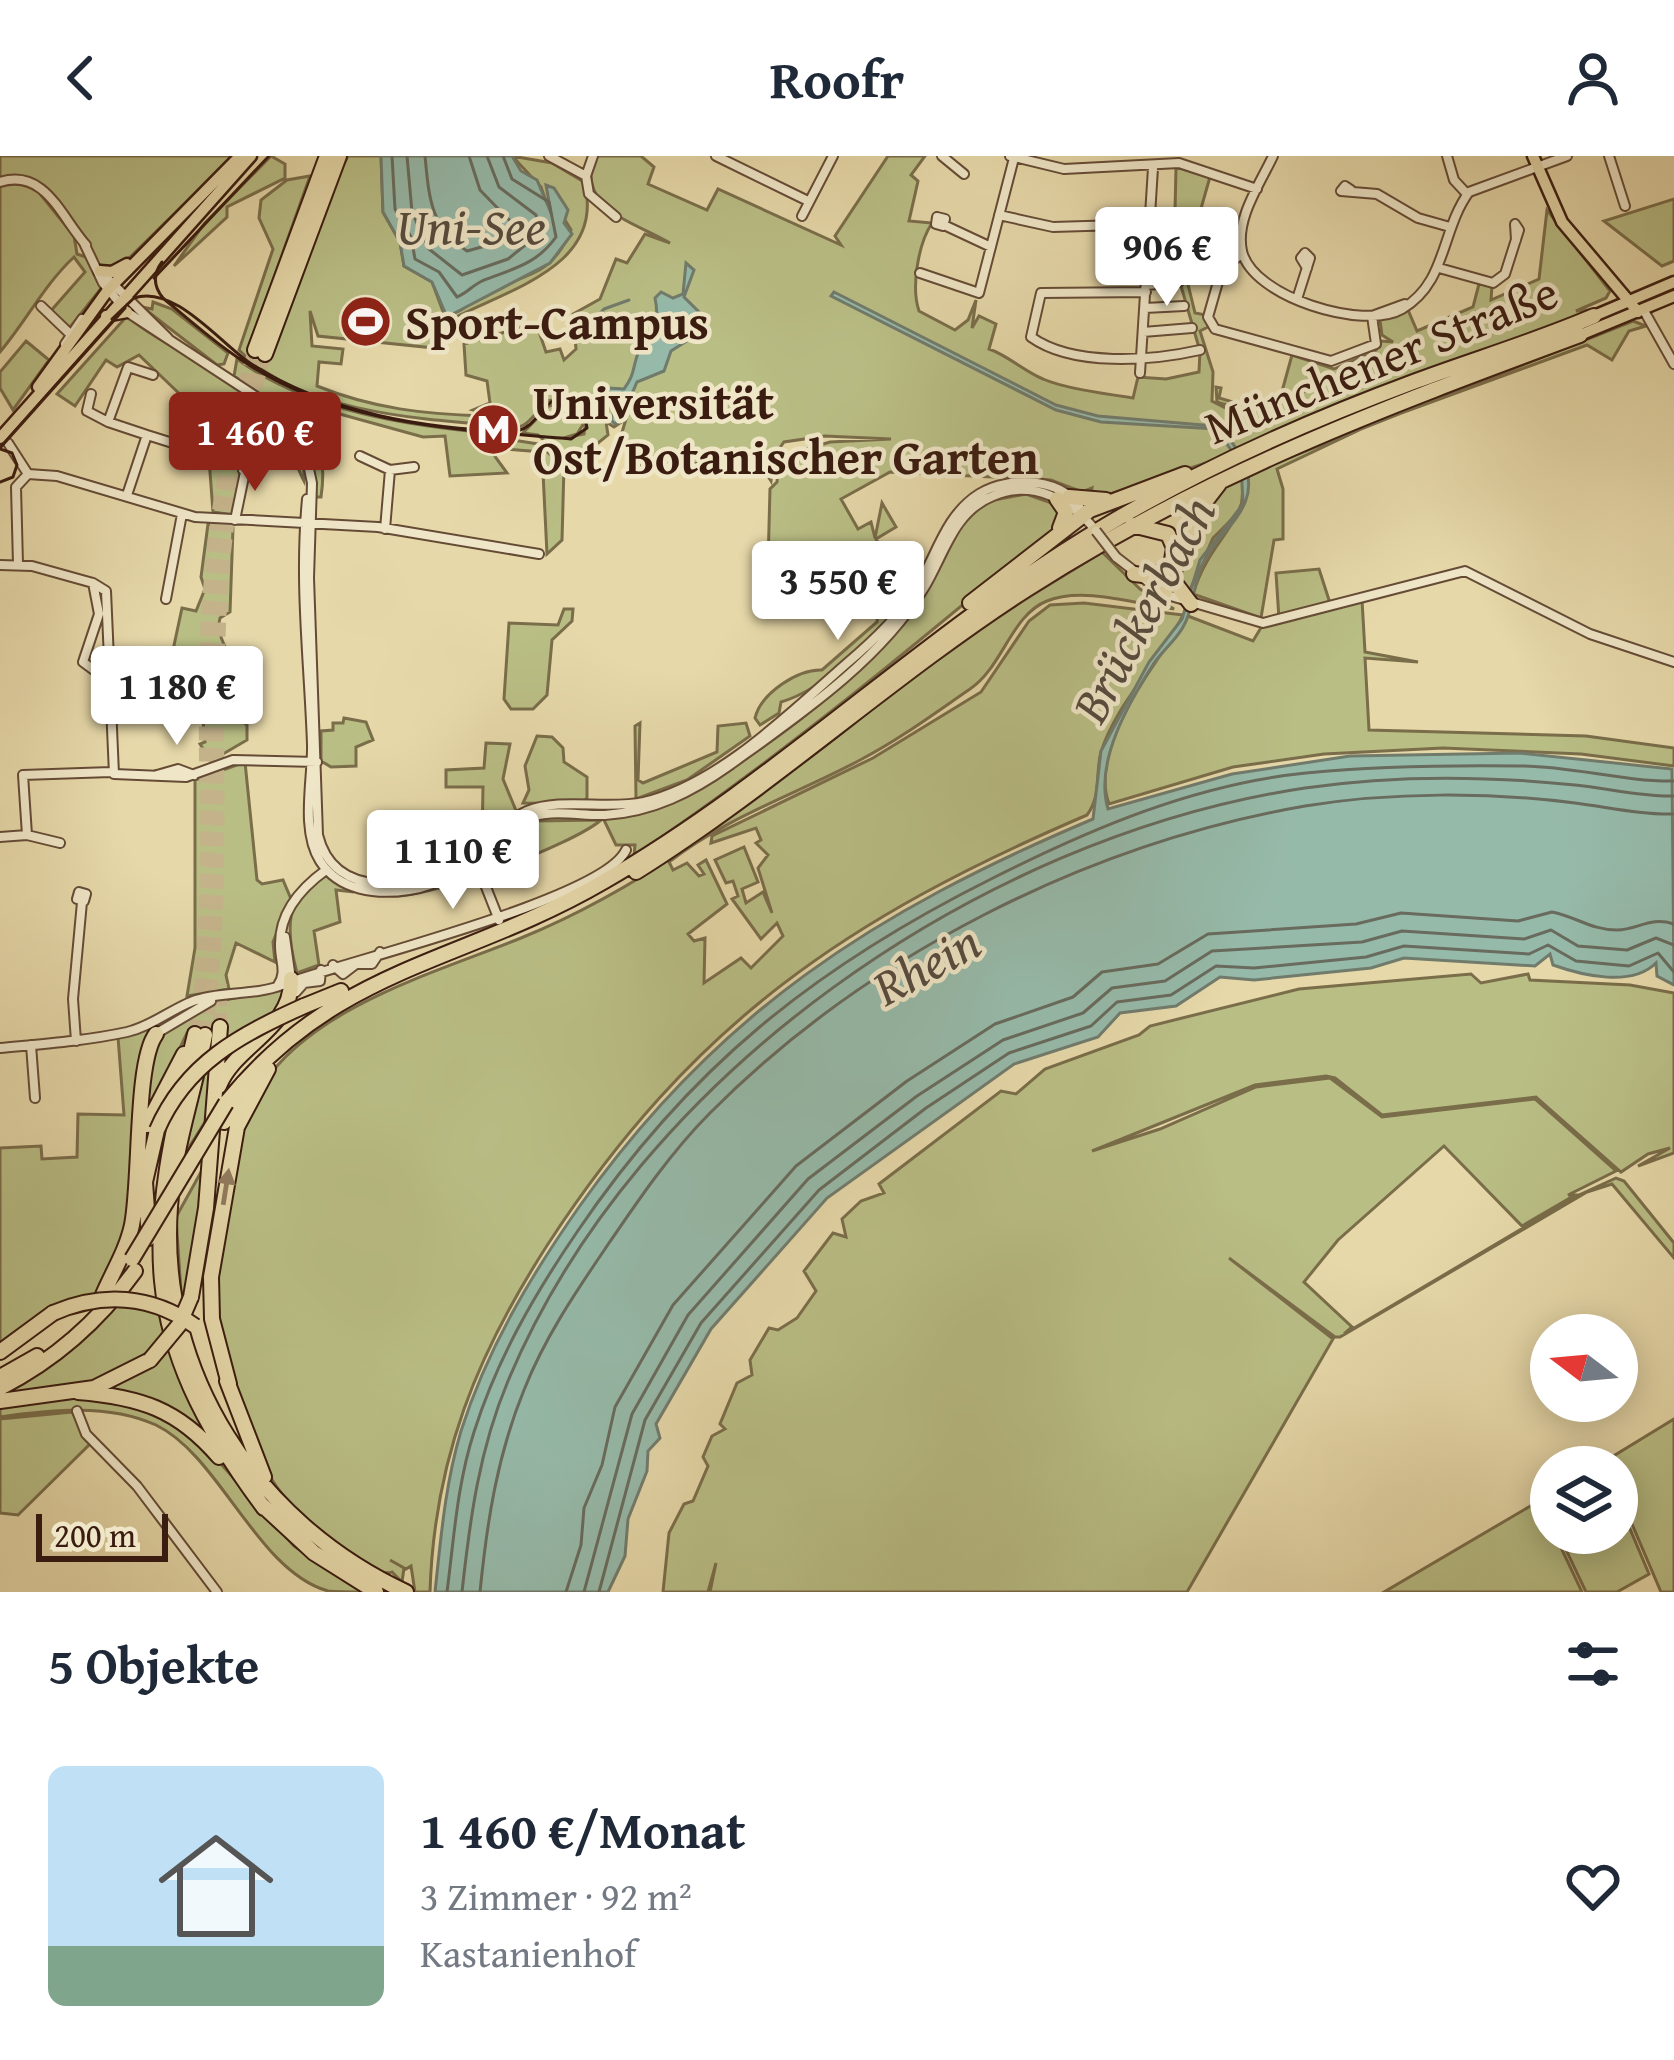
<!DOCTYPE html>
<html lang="de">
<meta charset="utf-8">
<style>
:root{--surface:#fff;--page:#f2f2f3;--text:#1f2937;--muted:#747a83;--line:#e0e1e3;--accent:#8f2418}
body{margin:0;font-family:"Gentium Book Plus",serif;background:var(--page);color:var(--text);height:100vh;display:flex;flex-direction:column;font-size:45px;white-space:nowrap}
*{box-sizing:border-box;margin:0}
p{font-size:39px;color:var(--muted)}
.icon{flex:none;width:66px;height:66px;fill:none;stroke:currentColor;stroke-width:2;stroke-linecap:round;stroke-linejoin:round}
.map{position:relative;height:1436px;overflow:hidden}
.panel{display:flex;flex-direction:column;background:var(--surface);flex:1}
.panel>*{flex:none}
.needle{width:78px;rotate:286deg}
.fabs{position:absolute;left:1530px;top:1158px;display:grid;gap:24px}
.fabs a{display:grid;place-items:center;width:108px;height:108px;border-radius:50%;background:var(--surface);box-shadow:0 6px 30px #0003;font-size:60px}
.scale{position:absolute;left:36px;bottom:30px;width:132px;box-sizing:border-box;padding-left:12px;border:6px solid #3a1c10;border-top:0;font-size:33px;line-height:42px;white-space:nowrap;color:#3a1c10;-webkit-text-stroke:9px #efe6c7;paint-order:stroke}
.price{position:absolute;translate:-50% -102px;padding:0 27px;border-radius:12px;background:#fff;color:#222;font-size:39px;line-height:78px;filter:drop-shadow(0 3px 6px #0008)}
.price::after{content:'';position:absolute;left:50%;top:72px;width:36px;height:27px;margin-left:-18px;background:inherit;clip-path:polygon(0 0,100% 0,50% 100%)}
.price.current{background:var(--accent);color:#fff}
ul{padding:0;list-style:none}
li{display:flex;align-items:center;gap:36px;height:300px;padding:0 48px}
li+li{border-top:3px solid var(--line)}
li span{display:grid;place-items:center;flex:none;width:336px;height:240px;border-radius:18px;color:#555}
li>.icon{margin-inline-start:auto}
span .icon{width:144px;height:144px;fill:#fffc;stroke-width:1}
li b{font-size:51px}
h2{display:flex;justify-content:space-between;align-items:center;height:144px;padding:0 48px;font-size:51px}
header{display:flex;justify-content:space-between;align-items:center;height:156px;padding:0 48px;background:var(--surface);font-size:54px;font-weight:700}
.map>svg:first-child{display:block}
</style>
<header><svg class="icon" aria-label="back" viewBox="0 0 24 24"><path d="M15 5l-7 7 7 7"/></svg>Roofr<svg class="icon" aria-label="person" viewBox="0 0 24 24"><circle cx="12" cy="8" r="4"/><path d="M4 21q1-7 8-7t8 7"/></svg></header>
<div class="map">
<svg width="1674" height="1436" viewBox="0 0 1674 1436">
<rect width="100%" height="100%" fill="#e6d8a9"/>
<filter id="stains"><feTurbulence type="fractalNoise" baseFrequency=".00167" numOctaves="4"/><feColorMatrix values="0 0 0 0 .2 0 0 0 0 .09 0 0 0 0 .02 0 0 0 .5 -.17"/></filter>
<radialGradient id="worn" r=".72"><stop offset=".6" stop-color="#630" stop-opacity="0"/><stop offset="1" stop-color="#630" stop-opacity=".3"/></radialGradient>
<path fill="#b9be85" stroke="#7a6d4a" stroke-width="3" d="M0,0H233L119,112H100L47,39L37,34L74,80L77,98L89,102L103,130L67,175L49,157L85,116L74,101C44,129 27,164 0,196Z
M271,0L285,8V22L227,51V61L174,110L204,68Z
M348,0H381L383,56L400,86L404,110L432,126L444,158C464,159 470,144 486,136C525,118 552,121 571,74L563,61L550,57L541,31L512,0L552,7L584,26C608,113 500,135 445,167H430L434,192L318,180L310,155L312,190L343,193L341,208L319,206L317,230C374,253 425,258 484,260L491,269C414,263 296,254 239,194L273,93L259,62L261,44L287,24L310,20L249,192Z
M593,0H641L654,11L648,28L707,54L718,33L841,89L835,80L888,0H925L911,19L918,25L909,65L932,67C918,88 911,132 919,155L955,174L968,164L976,144L972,172L979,160L996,168L989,193C1007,199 1024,215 1043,223C1063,232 1106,238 1133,242L1138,221L1166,223L1199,216L1200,195L1174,106L1153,101L1174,100L1176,11L1210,21L1184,112L1195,157L1206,159L1208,171L1200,175L1213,216L1212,245L1233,256L1337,224V220C1308,236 1249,259 1217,246L1216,231L1221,232L1219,242L1243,249L1281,239L1292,199L1334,213L1376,194L1381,185L1393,186L1382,179L1380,164L1408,154L1417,175L1473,151L1479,128L1492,130L1491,144L1539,123L1547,54L1610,135L1606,142L1576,155L1601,153L1351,242L1206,307L1095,343L1090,342L1092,332L1082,336L1051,324L890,316L841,343L858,373L871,366L875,382L882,347L896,371L876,383L894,415L873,409L872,391L864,397L863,409L845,415L854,418L865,410L879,416L871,420L798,422L791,437L769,436L802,417L788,422L768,409L770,333L777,326L779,301L830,286L891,283L825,280L784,286L774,300L771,325L764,314C717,312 680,300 636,310L620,283L626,263L614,271L606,266L608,279L571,309L538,279L523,277L549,250L566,245L579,253L584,267L577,278L564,282L584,278L587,257L570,241L547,245C529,263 529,275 500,272L487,258L473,254L490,247L487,225L466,219L464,188L536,167L546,196L560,193L564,204L576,193L573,158L600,143L616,103L627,107L645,78L670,87C630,64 579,54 593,0Z
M1674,43V105L1662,110L1604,65Z
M153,146L172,153L228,197L224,208L217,209L142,151L152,153Z
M127,160C179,205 310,245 304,325C291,301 290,269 257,261L242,306L234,359L213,356L209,303L224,283L231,260L188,246L139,199L117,211L106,204L75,250L57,238Z
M1633,165L1646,170L1629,175L1612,204L1587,189L1374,267L1277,313L1283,333V383L1274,384L1261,462L1193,438C1210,382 1242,376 1248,318Z
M26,185L49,204L13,254L0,232V216Z
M237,203C309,256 412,270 489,277L491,295L507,317L450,320L445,280L423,281L318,252L311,267C323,291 325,315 321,341H316C316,279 281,252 234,220Z
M493,281L538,288L564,310L562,384L547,398L542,296L494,292Z
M1244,320L1241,354L1213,382L1189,436L1176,422L1215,334Z
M1026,338L1060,350V368C921,484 784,599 634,700L635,689H616L603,662C707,650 859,529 920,445C940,418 950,385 970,357L984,346Z
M208,368L233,372L230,456L220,462C216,478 224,485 228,499C236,529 214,544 247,569V584L211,605L200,588L205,586L203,565L187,549L176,548L179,523L170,508L182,452L196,455L205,433L201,421Z
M1102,396L1140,433L1174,453C1137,448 1082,430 1047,445C1011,459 1003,511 970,533C935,557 900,583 862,603C797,638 728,660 669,706L673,714L687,707L699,720L704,718L698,709L706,704L727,748L688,778L694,785L705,782L704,827L741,802L751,812L783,780L777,767L761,783L732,743L738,740L733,725L726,727L715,704L744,691L758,726L742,733L746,747L763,736L772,757L758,712L768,699L756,687L761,684L756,672L711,687L712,680L873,602L981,536L1029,465L1050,449L1084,447L1183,459C1161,506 1117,545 1101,596C1095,617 1102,639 1087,659C847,762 693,866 548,1088C477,1198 434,1303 430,1436H415L411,1410L406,1413L390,1404L404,1412L402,1426L392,1416C374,1424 309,1366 292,1349C247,1305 214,1192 215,1130C216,1097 226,1063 231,1031C237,995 242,959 263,928C316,849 438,816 521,782C687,715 820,587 964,484C1008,452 1056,425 1102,396Z
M1319,413L1330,447L1279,463L1276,417Z
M872,424L900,431L902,448C869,485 826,533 781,546L779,557L760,569L755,562C761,537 798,513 822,514L877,466L879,436L869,435Z
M1362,444L1365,496L1418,506L1365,502L1369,574L1586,580L1674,592V610L1581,598L1443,592L1324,598L1233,611L1109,648C1093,605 1131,542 1155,507C1165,490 1181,479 1188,460L1253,485L1262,470Z
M564,453H573L572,465L552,484L547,539L533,553H511L504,543L509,467L558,469Z
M344,562L366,566L373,584L356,591V610L331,611L321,605V575L333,574V567H343Z
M640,567L638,624L643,627L717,596L718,570L746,567L750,580L687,624L636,643L635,570Z
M537,580L552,581L563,592L564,606L587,621V642L581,648L523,647L529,634L525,610Z
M486,587L510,588L503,623L517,657L482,686L483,631H446V614L484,612Z
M245,606L257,724L262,728L283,724L291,743L273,786L275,806L236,787L226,819L229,833L187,840L195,792V624Z
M601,664C572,689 432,742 391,740L433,731L475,710L536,665Z
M328,719L354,736L336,734L340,766L314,775L319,809L297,817C287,780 281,736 328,719Z
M1471,818L1481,827L1528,818L1530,824L1630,829L1674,837V997L1638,1010L1670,992L1648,998L1621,1016L1536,941L1382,959L1335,922L1326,920L1255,929L1092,995L1160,973L1256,931L1330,922L1382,961L1535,943L1616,1015L1568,1039H1575L1522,1070L1444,990L1338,1084L1304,1126L1352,1171L1344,1178L1579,1039L1616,1022L1624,1025L1674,1087V1102L1612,1028L1587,1036L1340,1181H1335L1229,1102L1333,1183L1187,1436H710L716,1407L708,1436H663L669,1377L684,1348L693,1345L708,1310L703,1301L712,1280L725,1273L720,1268L737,1227L752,1219L750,1204L769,1172L778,1174L797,1162L816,1135L804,1115L833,1077L846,1081L842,1063L861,1045L884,1037L879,1028L1001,935L1016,938L1045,913L1139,879L1150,870L1299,833Z
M289,830L279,857L221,888L210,958L184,999L212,882L187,877L146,964L144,920L158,879L212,847Z
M199,847L151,880C141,964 145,1067 95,1139L55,1149L0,1190V992L41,990L42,1003L77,1001L78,958L124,959L118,881Z
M206,1007L201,1074L182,1151L176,1061Z
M115,1149L159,1156L165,1181C121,1231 62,1233 0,1242L70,1195Z
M169,1193L207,1282L158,1245L107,1233Z
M93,1240L160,1254L213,1299L294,1390L366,1436C354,1436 339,1436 328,1435C257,1415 220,1300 156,1269C108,1247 51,1254 0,1261V1249Z
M72,1256L91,1287L18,1359L0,1357V1263Z
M1674,1263V1436H1661L1617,1333V1311L1602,1307Z
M1617,1342L1649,1418L1617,1436H1586L1558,1377H1617Z
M1539,1345L1582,1436H1384Z"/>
<path fill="#96baaa" stroke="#717b6c" stroke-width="3" d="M381,0H512L521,15L537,24L551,57L546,29L554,32L568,54L564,67L572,78L550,107L447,161L432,126L404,110L400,86L383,56Z
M686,107L694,114L684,141L699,156L701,176L671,195L664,215L637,226L631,240L617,239L621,263L615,268L611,264L616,249L607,232L624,233C635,218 632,214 638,197C646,174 662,176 655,142L661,136L673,142L683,138Z
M834,136L1056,249L1098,260L1214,270C1228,278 1236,291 1243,305C1265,352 1218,373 1202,409C1193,428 1194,453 1183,471C1176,484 1163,494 1154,507C1129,546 1094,606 1108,653L1232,618L1350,600L1520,597L1672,613L1674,829L1657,820L1656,807C1632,831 1584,820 1553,809L1550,798L1535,810L1404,802L1371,812L1254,824L1220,821L1176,850L1120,857L1098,881L1014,908L827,1042L711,1173L656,1268L660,1282L648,1295L647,1315L628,1363L625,1400L608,1436H435C441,1381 445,1329 461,1275C487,1193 530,1121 579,1051C717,856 875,755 1093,663L1101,595L1149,506L1182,463L1200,404L1243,348L1241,308L1216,273L1101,266L1056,254L831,140Z"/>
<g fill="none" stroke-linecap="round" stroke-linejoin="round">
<path stroke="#686b5d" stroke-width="3" d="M392,0L395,53L411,81L415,103L439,116L457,141C467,137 473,129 482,125C512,113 536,109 556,81L549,46L512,23L503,0
M407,0L412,56L429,93L462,119L508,103L539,78L536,59L499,31L487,0
M425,0C429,41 430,71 467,95L500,86L517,72L480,34L469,0
M447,1436C454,1382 457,1329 474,1276C497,1203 534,1139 577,1076C688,912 815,811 991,723C1090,673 1195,628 1306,617C1379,610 1449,609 1521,610C1572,610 1624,626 1674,625
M462,1436C470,1363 479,1294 508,1225C636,918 982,680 1305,632C1393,619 1487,620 1575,629C1607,632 1642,641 1674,640
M480,1436C487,1366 497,1300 524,1234C544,1183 575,1137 605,1093C637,1046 670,997 710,957C867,799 1087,688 1305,650C1391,636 1489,636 1575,647C1607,651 1642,659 1674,658
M566,1436L581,1389L584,1352L602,1309L615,1251L673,1149L796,1010L907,925L995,868L1073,841L1102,816L1158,808L1208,778L1356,768L1401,757L1518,765L1552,756C1577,761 1591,774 1617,774C1638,774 1650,760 1674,768
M584,1436L632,1258L688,1159L808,1023L917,940L1003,884L1083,857L1112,832L1165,825L1212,795L1362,786L1402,775L1524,783L1551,774L1578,790L1627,794L1656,782L1674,789
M599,1436L645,1264L701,1167L819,1034L926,952L1009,897L1091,870L1117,846L1171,839L1216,810L1254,812L1366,801L1404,790L1529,798L1548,789L1576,805L1629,810L1658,797L1674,816"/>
<path stroke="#717b6c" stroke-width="3" d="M588,170L604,153L629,144"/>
<path stroke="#c4b28a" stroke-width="14" stroke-dasharray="14 7" stroke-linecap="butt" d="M220,871V828
M195,878C215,747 202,616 207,484C211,384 226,290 255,194
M205,879C226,736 212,593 220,449C224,363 240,281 265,198"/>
<defs>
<path id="minor" d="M549,0L586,20
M593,0L586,20L589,38L616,61
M716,0L806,44
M942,0L964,18
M1010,0L1064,13L1179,7L1257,33
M1273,0C1260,28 1235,63 1242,95C1252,141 1364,175 1402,153C1447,127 1441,74 1469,36L1567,0
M1447,0L1454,24L1467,38
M1609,0L1625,50
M0,26C45,12 61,61 86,89
M1351,34L1345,30L1341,35L1377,38L1418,62L1450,71
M999,59L1053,71L1152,68
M802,60L833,0
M937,61L945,63L943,70L936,68Z
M944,69L991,91
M84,87L103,127L127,156L275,253L305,294L312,327L309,422L318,679C334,746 417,733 462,706C485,692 501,666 527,655C561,641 607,654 644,646C719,628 790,557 846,508C871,487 897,463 915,435C936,402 944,360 979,338C1009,319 1068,321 1083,358
M1242,98L1222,112L1208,161L1215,173L1331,205L1376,188L1372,160
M1439,112L1493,127L1505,118L1519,74L1515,68L1516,84
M102,117L168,182
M920,117L979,137L1014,2
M1147,129L1179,126
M1146,136L1041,137L1031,181C1073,211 1151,205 1200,194
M1297,143L1310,102L1305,97L1301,102L1307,112
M41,150L68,176
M1145,152L1184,150
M1643,153L1674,208
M1372,160L1405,148
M1143,176L1192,172
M65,188L82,163
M1140,217L1153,12
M91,238L87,255L108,266
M147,279L179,289L191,258L214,261
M8,287L28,318
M360,300L390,314
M247,308L253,312L249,317L243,314Z
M127,339L147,279L108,266L128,211L153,219
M307,343C299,428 309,504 312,588C313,623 300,673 320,705C339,735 377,739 409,734C464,726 481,686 524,664C548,652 579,660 605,659C653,656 692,636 730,609C798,560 880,505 924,432C944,399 953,356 993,340C1032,323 1072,344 1096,375
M235,364L245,316
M385,373L390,314L414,311
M1116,401L1164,438L1263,467L1465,415L1590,478L1674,506
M18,408L16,331L28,318L57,320L195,361L378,371L539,398
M0,409L32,410L93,427L99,458L83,506L110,526
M93,427L106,435L114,618L186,621L233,604L317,606
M166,443L182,358
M157,619L178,613L194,619
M0,681L27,679
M60,687L27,679L23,619L111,616
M486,731L499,764
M79,736L86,738L84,745L77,743Z
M285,781L291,823
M333,809L343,818L356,808H372L380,796
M278,829C287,816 280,806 280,790C279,757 301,732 326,714
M296,836L304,827L320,825L321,814
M157,877L211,845
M76,885L73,843L82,746
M31,889L35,942
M0,892C42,888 85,885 127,876C152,870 170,854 193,845C219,835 254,840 282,829C342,806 603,744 626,694
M77,1255L86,1278L137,1330L217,1436"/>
<path id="major" d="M1533,0L1562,66L1638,156
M100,115L112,116L127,108
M106,160L127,156
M1594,160L1674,126
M1580,179L1674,140
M38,231L108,134L240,0
M0,282L251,0"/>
<path id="highway" d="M255,194L327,0
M265,198L339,0
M1069,341L1106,344
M1057,343L1066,356L1060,372
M1132,369L1168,378L1174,392L1171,410
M1134,418L1152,420L1170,412
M1172,423L1191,448
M1164,438L1202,350L1219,328
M970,447L1090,354L1185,318
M636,716C773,630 892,520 1027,433C1211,316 1378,254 1580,179
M304,850L341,835
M195,878C147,1081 132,1175 264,1352
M205,879C194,937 174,992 170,1051C158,1218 257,1367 406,1436
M219,930C235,889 293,873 291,823
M226,947C337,809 462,808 603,726C781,623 928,475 1105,370C1204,311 1308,265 1416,225C1475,203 1536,185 1594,160
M224,966L249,932
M147,969L184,898
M149,1082L145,1026L157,974
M191,1141L206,1052L220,871
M100,1146C110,1120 126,1097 132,1069C141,1024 135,906 156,878
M0,1196L53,1157
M0,1221L37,1200
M227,1225L264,1321
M229,1228L212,1163L211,1121L237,971L268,913
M0,1232C55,1204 99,1165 135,1115
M78,1236C140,1241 178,1253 219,1301
M0,1245L94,1232L150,1204
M262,1349L314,1397L376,1436"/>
</defs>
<use href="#minor" stroke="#654b36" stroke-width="12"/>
<use href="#major" stroke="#3a1c10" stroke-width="15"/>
<use href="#highway" stroke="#3a1c10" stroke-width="18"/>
<use href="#minor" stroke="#efe6c7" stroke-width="8"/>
<use href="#major" stroke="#e6d8a9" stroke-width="10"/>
<use href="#highway" stroke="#e6d8a9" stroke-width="14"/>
<path stroke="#3a1c10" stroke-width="3" d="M154,122L269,0
M112,163L134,142C174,128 219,186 250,207C325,257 429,274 517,275C540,269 540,245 564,241L583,251L587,272L571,283C468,274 359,271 266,219C229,199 195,169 163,142C153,130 153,118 162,106
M0,292L125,152
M0,293L12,297L17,309L13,321L0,326"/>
<defs>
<path id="minor-bridge" d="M1096,375L1116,401"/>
<path id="highway-bridge" d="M157,974C186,907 240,879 304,850
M132,1103L226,947
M53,1157C102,1136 151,1139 195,1170
M150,1204L179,1169L191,1141"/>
</defs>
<use href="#minor-bridge" stroke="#654b36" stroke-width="12" stroke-linecap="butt"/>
<use href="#highway-bridge" stroke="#3a1c10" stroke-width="18" stroke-linecap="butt"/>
<use href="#minor-bridge" stroke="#efe6c7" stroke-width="8"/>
<use href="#highway-bridge" stroke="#e6d8a9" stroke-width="14"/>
</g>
<defs><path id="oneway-solid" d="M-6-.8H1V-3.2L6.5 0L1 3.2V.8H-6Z" transform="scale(3)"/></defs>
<use fill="#907a5c" href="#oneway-solid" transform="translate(226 1031) rotate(-81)"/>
<defs>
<symbol id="stadium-disc" viewBox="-11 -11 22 22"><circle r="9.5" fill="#8f2418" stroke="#efe6c7"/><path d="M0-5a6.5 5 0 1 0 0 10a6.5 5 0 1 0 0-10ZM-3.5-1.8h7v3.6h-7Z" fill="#fff"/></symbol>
<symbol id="metro-disc" viewBox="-11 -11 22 22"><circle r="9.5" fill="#8f2418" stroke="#efe6c7"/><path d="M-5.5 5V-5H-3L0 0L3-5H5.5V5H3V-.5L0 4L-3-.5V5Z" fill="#fff"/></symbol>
</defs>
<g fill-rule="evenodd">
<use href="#stadium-disc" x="336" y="136" width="59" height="59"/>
<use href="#metro-disc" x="464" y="244" width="59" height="59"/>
</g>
<g text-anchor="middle" stroke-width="9" stroke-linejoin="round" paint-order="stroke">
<g font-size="48" font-weight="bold" fill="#3a1c10" stroke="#efe6c7" text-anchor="start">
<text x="405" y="183">Sport-Campus</text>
<text x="533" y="263">Universität<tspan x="533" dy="55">Ost/Botanischer Garten</tspan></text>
</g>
<g font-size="48" fill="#3a1c10" stroke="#efe6c7">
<text transform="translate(1381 203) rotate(-22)" y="17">Münchener Straße</text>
</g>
<g font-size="51" font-style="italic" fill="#564b3e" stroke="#efe6c7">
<text x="471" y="88">Uni-See</text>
<text transform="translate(1143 453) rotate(-62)" y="18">Brückerbach</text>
<text transform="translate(926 808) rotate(-29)" y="18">Rhein</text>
</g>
</g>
<rect width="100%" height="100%" filter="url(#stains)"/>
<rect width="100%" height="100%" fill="url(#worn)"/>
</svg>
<div class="fabs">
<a><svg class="needle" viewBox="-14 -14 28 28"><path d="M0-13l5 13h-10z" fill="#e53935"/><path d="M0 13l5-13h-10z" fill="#747a83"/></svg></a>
<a><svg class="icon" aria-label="layers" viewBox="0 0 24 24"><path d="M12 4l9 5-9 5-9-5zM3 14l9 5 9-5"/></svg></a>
</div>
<div class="scale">200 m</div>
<b class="price" style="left:1167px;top:153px">906 €</b>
<b class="price current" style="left:255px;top:338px">1 460 €</b>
<b class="price" style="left:838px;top:487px">3 550 €</b>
<b class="price" style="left:177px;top:592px">1 180 €</b>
<b class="price" style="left:453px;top:756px">1 110 €</b>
</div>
<section class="panel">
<h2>5 Objekte<svg class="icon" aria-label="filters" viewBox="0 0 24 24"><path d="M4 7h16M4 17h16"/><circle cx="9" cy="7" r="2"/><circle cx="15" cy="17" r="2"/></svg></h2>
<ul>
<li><span style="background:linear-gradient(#bfe0f5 75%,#7fa58c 0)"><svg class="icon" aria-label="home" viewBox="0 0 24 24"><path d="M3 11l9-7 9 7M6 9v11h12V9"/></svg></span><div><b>1 460 €/Monat</b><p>3 Zimmer · 92 m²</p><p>Kastanienhof</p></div><svg class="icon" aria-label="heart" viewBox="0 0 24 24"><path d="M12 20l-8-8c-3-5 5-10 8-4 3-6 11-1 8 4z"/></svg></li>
</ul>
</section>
